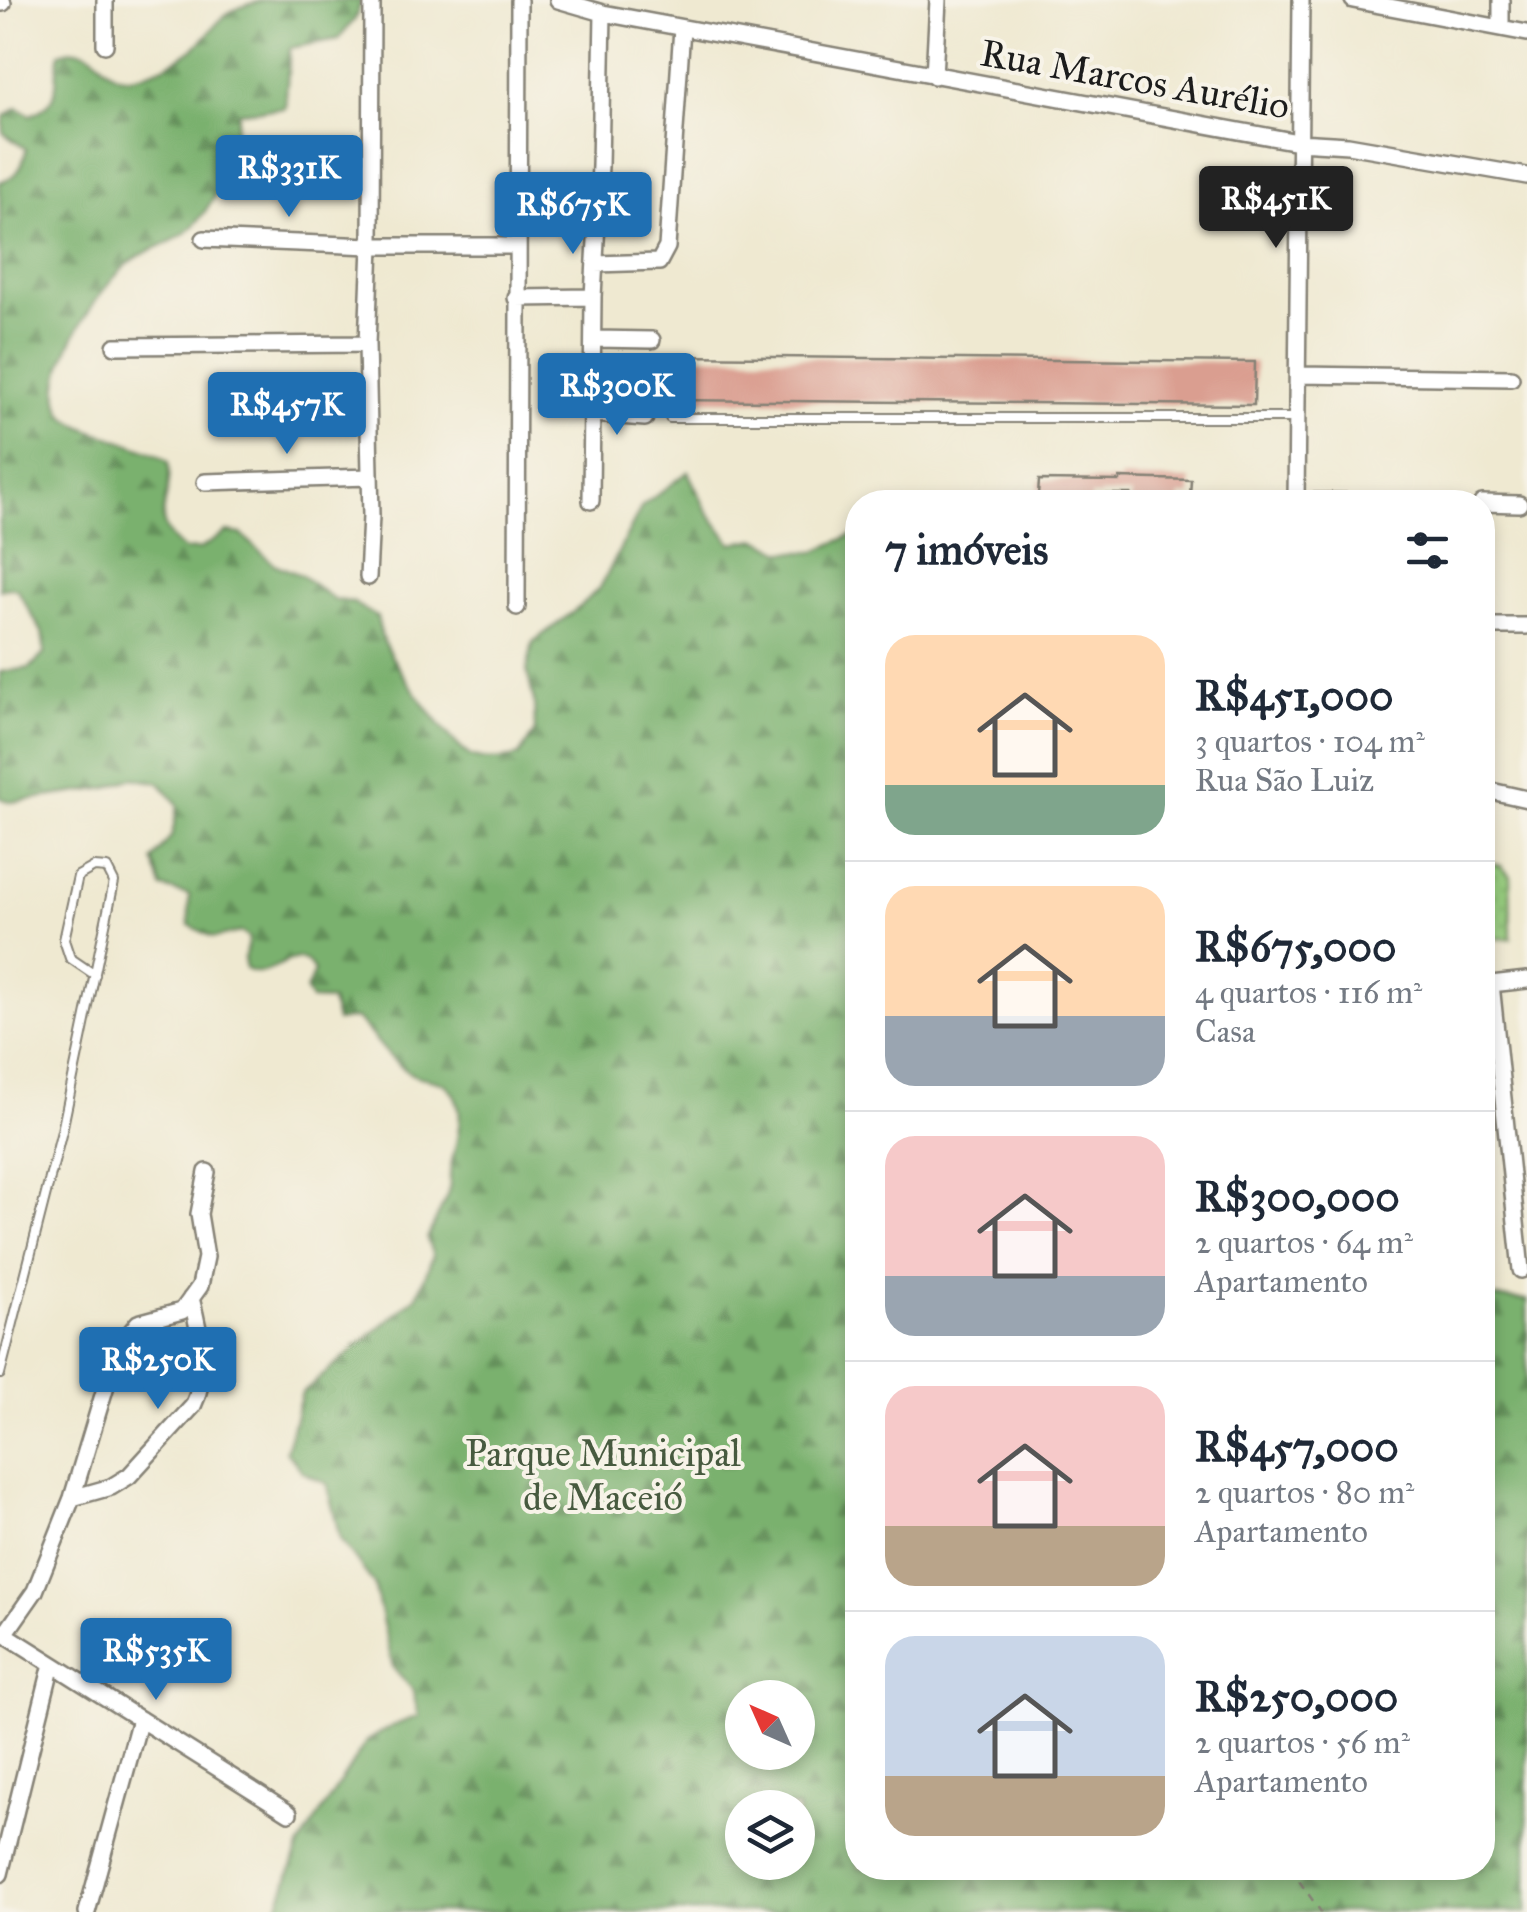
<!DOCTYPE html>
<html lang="pt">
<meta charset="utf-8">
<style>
:root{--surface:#fff;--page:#f6f6f7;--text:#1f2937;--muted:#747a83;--line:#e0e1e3;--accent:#1f6fb2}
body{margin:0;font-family:"IM FELL Great Primer",serif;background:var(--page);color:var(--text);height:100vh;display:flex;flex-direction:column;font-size:38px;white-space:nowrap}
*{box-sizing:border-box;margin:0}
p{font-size:32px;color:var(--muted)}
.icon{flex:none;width:55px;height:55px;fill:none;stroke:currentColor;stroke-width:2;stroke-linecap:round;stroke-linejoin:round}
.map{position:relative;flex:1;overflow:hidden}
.panel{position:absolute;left:845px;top:490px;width:650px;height:1390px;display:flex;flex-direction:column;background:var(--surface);border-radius:40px;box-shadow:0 5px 15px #0003}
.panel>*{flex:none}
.needle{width:65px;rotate:315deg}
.fabs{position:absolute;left:725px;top:1680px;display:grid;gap:20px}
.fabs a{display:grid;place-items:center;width:90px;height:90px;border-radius:50%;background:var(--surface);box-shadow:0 5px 15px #0003;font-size:50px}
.price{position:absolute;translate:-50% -85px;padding:0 22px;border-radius:10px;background:var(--accent);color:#fff;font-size:32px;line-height:65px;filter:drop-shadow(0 2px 5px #0008)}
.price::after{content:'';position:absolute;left:50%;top:60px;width:30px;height:22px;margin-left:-15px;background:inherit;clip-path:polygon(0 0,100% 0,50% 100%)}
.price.selected{background:#222;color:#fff}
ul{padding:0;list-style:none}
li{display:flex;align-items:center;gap:30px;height:250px;padding:0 40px}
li+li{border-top:2px solid var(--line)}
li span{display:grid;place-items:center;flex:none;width:280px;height:200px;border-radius:30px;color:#555}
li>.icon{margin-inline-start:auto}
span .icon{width:120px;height:120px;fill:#fffc;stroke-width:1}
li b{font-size:42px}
h2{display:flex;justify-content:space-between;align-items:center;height:120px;padding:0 40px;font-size:42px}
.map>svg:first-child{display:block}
</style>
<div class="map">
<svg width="1527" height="1912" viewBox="0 0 1527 1912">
<defs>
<pattern id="forest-firs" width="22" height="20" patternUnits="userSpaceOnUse" patternTransform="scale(2.5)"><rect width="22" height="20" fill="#7ab16e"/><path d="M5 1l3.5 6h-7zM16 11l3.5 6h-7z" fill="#638f5a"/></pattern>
<pattern id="park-dots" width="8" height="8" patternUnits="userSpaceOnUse" patternTransform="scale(2.5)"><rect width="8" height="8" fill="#98ce7f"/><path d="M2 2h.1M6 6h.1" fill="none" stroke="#82b06d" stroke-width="1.8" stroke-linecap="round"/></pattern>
</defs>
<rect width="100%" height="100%" fill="#f7f3e8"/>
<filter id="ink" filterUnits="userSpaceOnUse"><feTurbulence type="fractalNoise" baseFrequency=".01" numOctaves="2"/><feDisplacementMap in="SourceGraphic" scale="20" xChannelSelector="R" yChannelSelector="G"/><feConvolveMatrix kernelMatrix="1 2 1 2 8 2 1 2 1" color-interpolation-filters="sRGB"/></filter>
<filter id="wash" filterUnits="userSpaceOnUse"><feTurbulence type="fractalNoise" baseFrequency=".0048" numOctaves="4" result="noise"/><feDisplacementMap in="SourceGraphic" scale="40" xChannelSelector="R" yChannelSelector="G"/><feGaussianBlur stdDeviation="2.25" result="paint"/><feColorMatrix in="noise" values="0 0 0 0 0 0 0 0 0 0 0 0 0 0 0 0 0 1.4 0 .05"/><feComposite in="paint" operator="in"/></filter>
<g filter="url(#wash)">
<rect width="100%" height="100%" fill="#efe9d1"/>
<path fill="url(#forest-firs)" stroke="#4b6645" stroke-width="2.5" fill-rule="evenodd" d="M264,0H362L355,19L338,39L290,48L285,108L239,112C233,152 223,193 195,224C179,242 155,246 136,258C102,280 37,377 64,415C77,432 143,443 168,461C176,500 143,520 185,550L200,549L227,532L241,534L274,564L301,575L335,600L352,602L377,617C379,624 380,633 383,640C390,660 455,751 473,757C489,762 504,760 519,756L535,731L534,701L527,671L533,642L581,606L601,586L642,506L688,472L706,509L731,543L758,539L783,552H814L857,533L858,1868H1482L1483,1297L1527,1300V1912H276L300,1845L366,1742L392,1726L419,1716L412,1689L393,1667L374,1584L340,1539L327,1484L303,1472L286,1451L302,1393L417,1296L433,1256L427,1239C433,1223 445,1205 449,1189C451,1182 449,1173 451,1166C456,1141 470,1106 446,1085C436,1077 420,1080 410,1073C387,1059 375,1036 356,1018L336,1021L331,1001L311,1000L306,991L314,971C295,937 271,985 246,969L244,959L249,938L241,932L214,938L189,925V895L162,888L153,860L172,835L178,805L160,783L133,778L107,788L11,802L0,798V672L30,668L45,653L42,632L17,589L8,587L0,590V182C18,176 23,168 26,149L3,133L4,117L17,108L31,115C67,99 51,83 60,53C104,38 99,85 136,76C155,71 179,60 194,48C206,38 215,24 227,14C238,6 252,4 264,0ZM742,1698H798V1752H742ZM742,1808H798V1862H742Z"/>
<path fill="url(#park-dots)" stroke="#5a754e" stroke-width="2.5" d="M1482,862L1501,866L1510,876L1511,938L1483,939Z"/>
<g id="blocks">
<path fill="#da9e90" d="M672,356L1255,362L1254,405L671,400Z
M1120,478L1191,480L1190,496L1180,495L1179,502H1130L1131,494H1100V496H1091V502H1047V496H1038L1039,480L1120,481Z"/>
</g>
</g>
<g filter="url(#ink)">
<use href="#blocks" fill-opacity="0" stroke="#868276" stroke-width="2.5"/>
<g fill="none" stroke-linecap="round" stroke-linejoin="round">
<defs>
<path id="service" d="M670,418H1297
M0,1374L62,1131L114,882L107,868L94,867L78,876L64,940L70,958L95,975"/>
<path id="minor" d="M558,0L603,13L1298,142L1348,145L1527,176
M1353,0L1527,33
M0,3H3
M1501,26V0
M105,45V0
M934,76L938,0
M204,239L371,246H517
M596,264L659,262L667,247L682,28
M516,298L593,297
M595,339L652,340
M115,346L367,344
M1298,375L1511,378
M593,414L645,418
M205,482L370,477
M591,501L593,297L600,166L603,13
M1296,501L1415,502
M1296,502L1301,0
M1482,503L1519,504
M368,577L371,516L367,344L371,246L372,0
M517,607L519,0
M1482,626H1527
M1482,789L1527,799
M1491,984L1521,1270
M1482,985L1527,980
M72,1498L111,1487L129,1476L193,1406C209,1374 200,1332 191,1298
M0,1631L289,1813
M5,1634L35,1591L72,1498L117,1349L138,1323L182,1311L200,1286L206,1257L199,1214L207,1172
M0,1874L52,1664
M87,1912L140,1719"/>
</defs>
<use href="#service" stroke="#868276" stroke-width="12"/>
<use href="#minor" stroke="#868276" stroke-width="20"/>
<path stroke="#868276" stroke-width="2.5" stroke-dasharray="8 8" stroke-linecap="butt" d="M1290,1868L1321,1912"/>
<use href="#service" stroke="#fff" stroke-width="8"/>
<use href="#minor" stroke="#fff" stroke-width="15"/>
</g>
</g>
<g text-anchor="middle" stroke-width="8" stroke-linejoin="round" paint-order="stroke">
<g font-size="38" fill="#1c1c1c" stroke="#f7f3e8">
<text transform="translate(1135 79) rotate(10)" y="13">Rua Marcos Aurélio</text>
</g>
<g font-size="38" fill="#475a3f" stroke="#f7f3e8">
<text x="603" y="1466">Parque Municipal<tspan x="603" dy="44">de Maceió</tspan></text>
</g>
</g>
</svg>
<div class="fabs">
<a><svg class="needle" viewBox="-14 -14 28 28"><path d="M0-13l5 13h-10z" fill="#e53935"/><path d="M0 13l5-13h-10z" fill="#747a83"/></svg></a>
<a><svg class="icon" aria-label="layers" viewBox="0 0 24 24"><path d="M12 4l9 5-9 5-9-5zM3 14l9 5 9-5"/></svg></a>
</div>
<b class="price" style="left:289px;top:220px">R$331K</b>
<b class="price selected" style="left:1276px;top:251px">R$451K</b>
<b class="price" style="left:573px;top:257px">R$675K</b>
<b class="price" style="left:617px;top:438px">R$300K</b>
<b class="price" style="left:287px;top:457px">R$457K</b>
<b class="price" style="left:158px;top:1412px">R$250K</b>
<b class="price" style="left:156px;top:1703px">R$535K</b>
<section class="panel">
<h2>7 imóveis<svg class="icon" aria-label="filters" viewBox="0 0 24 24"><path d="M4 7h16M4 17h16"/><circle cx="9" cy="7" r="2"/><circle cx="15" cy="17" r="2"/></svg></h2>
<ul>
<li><span style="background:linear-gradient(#ffd9b3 75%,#7fa58c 0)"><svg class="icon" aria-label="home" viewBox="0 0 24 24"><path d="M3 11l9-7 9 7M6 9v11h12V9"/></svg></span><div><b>R$451,000</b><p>3 quartos · 104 m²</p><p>Rua São Luiz</p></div></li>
<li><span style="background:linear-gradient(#ffd9b3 65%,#9aa5b1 0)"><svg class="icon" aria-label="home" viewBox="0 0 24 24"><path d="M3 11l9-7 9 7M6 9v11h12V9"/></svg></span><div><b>R$675,000</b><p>4 quartos · 116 m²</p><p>Casa</p></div></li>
<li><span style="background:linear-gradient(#f6c9c9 70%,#9aa5b1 0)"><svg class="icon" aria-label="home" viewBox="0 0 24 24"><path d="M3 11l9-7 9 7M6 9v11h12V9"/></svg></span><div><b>R$300,000</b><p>2 quartos · 64 m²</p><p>Apartamento</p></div></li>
<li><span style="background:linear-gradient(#f6c9c9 70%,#b9a48a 0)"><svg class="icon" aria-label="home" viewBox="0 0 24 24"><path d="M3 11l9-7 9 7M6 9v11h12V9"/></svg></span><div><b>R$457,000</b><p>2 quartos · 80 m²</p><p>Apartamento</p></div></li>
<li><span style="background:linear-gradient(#c9d6e8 70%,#b9a48a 0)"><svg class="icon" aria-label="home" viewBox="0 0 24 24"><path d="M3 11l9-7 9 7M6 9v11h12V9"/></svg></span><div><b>R$250,000</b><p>2 quartos · 56 m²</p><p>Apartamento</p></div></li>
</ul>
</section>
</div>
